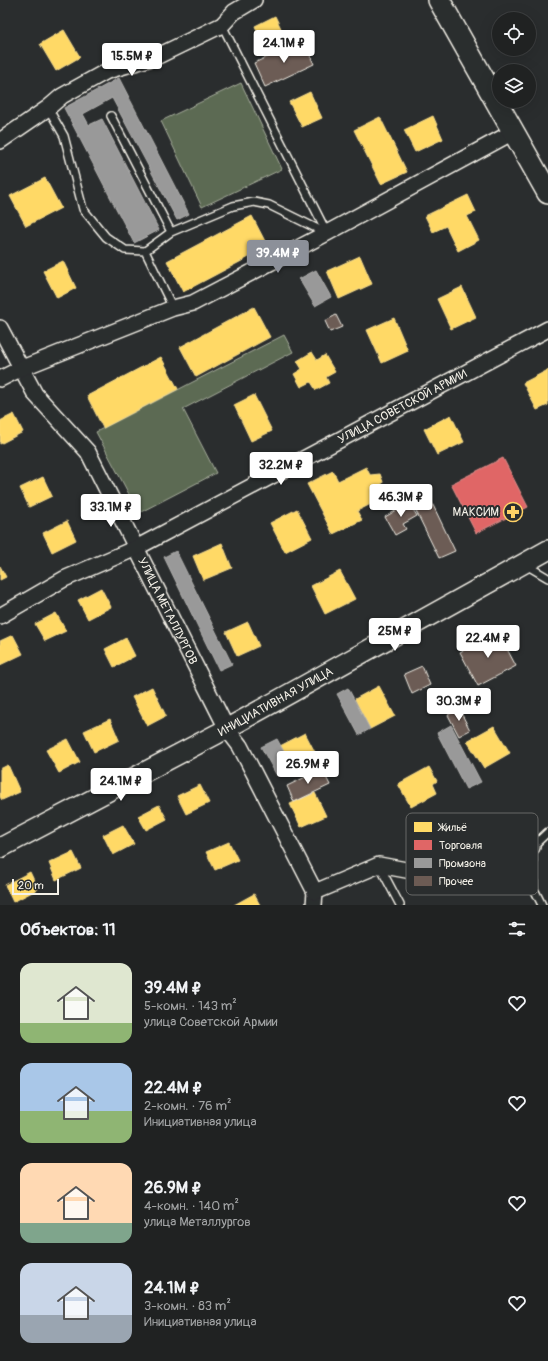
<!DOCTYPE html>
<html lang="ru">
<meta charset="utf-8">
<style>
:root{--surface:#202222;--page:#282a2a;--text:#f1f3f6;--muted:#a2a4a5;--line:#3d3f40;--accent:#8c9099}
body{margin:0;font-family:Pangolin,sans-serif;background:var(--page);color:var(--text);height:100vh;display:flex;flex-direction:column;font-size:15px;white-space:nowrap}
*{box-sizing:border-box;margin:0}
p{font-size:13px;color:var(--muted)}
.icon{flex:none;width:22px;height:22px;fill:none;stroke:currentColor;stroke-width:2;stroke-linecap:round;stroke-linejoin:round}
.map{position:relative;height:905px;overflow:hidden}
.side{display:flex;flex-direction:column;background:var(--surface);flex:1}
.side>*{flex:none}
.fabs{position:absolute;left:492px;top:12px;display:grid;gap:8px}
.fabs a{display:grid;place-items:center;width:44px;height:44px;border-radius:50%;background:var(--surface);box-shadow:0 4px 16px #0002,0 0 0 1px var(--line);font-size:20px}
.scale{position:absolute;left:12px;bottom:10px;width:47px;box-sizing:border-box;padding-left:4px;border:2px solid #f4f1e8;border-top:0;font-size:11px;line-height:14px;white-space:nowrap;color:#f4f1e8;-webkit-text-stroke:3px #2a2d2e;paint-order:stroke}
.price{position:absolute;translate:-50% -34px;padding:0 9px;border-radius:4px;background:#fff;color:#222;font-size:13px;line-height:26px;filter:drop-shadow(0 1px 2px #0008)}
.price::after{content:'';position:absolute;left:50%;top:24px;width:12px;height:9px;margin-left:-6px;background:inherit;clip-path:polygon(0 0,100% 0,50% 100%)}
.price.current{background:var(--accent);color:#fff}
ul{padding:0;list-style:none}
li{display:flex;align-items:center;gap:12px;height:100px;padding:0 20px}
li span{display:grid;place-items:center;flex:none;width:112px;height:80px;border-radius:12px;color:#555}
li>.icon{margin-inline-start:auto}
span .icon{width:48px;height:48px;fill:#fffc;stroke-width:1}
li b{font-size:17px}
h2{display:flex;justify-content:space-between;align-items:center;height:48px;padding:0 20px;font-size:17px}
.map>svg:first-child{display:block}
</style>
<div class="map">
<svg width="548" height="905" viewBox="0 0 548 905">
<rect width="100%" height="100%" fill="#2a2d2e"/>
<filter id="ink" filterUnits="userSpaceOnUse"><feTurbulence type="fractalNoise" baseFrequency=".025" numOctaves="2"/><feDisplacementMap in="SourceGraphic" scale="8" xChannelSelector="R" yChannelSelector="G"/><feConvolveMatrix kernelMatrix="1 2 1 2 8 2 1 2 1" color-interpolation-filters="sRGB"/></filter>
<g filter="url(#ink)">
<path fill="#5b6a52" stroke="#a8ae9d" d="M241,83L282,169L202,207L161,121Z
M284,335L293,352L183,409L216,473L139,513L96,432Z"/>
<path fill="#ffd966" stroke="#fce08d" d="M275,16L289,45L268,55L255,26Z
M64,30L80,57L56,71L40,44Z
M310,92L322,118L302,127L289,102Z
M433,116L443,139L415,152L404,130Z
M380,117L407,172L381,184L354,130Z
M45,178L61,208L26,226L10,196Z
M468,195L476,212L467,216L479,240L458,251L446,226L433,232L425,216Z
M252,216L268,247L183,292L167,261Z
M360,256L372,284L339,299L327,271Z
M63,261L76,288L57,298L43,271Z
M462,287L476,317L451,329L437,299Z
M254,307L270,337L196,377L180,347Z
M394,318L408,351L382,363L367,330Z
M312,352L317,360L325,355L335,372L326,377L329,383L316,390L311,382L301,387L294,374L302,369L297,361Z
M161,357L178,389L103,428L87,396Z
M548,370V405L537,410L523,383Z
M254,395L272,431L251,441L234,405Z
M14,414L23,432L0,444V421Z
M451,415L464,442L437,455L424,429Z
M366,467L370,475L380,474L383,482L379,489L383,498L357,511L362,520L333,534L307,484L333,471L338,481Z
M43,477L52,496L29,507L20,488Z
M297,509L312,538L285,552L270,523Z
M67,521L76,540L52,552L43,533Z
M222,543L232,568L203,580L193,556Z
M0,566L6,577L0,580Z
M340,571L355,599L325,614L311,586Z
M101,588L111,607L88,619L78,600Z
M56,613L66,631L45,641L35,624Z
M248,622L259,646L237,656L226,632Z
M13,635L23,654L0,665V641Z
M126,638L135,656L114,667L105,649Z
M379,686L395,716L370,729L355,699Z
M152,687L166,716L147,726L132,697Z
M110,719L119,740L94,752L84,731Z
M494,726L510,753L484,768L467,741Z
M305,733L317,756L293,769L280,746Z
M68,739L80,762L59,773L46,750Z
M8,765L20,792L2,800L0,797V769Z
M429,767L437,781L433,784L437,793L411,807L398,784Z
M200,785L209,803L186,814L177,796Z
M315,793L326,816L301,827L290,804Z
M159,805L167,819L146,830L138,816Z
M123,825L134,844L113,855L103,835Z
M229,842L238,860L215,870L206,852Z
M73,852L81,868L56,880L49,863Z
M30,872L38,889L13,902L5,885Z
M254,894L260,905H234Z"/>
<path fill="#e06666" stroke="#e6908d" d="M503,458L528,507L476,533L451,484Z"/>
<path fill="#999" stroke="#b4b3b1" d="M119,78L189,214L177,220L112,98L83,114L89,125L102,119L159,230L134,243L64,108Z
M316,270L331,297L315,306L299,279Z
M176,551L232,664L219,670L164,557Z
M348,688L370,729L359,735L337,694Z
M451,725L481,782L466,789L437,733Z
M277,739L293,768L277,776L261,747Z"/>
<path fill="#6c5b54" stroke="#f4f1e8" d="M303,41L314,64L265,87L254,63Z
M336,315L342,327L330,332L325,321Z
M431,501L455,551L439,558L415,509Z
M409,503L417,516L403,524L406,529L395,535L385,517Z
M498,632L516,666L478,686L460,652Z
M422,666L430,685L412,694L404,674Z
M459,709L470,730L459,736L448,715Z
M322,769L330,785L294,802L287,786Z"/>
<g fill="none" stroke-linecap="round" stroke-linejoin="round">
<defs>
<path id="service" d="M222,25L327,233
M48,108L64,136L83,209L106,237L125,250L145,251L171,232L233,206L254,202L269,205L326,233
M111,116L171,232
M145,251L173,308
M526,565L548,578
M379,865L400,905
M542,905L534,889L532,847L548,832"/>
<g id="minor">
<path d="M0,141L48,108L62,96L107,71L158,56L222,25L234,12L254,0"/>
<path id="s1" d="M0,328L35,394L88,452L227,729L240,746L315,892L314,905"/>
<path d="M0,379L22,368L173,308L193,303L327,233L513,132"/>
<path id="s2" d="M0,616L64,579L136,548L548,329"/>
<path d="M315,892L379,865L428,874L532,847"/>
</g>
<g id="tertiary">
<path id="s3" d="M0,848L217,734L548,550"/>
</g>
<path id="secondary" d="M439,0L548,193"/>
</defs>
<use href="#service" stroke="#f4f1e8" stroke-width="10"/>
<use href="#minor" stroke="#f4f1e8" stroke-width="18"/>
<use href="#tertiary" stroke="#f4f1e8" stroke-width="22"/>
<use href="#secondary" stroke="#f4f1e8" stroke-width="24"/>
<use href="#service" stroke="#2a2d2e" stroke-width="7"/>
<use href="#minor" stroke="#2a2d2e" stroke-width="15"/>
<use href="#tertiary" stroke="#2a2d2e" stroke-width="19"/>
<use href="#secondary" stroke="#2a2d2e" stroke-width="21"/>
</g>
</g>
<defs>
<symbol id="pharmacy-ring" viewBox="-11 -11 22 22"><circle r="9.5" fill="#2a2d2e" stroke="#ffd166" stroke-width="1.5"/><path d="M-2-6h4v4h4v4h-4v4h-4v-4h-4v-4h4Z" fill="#ffd166"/></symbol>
</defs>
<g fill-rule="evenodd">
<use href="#pharmacy-ring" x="502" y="501" width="22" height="22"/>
</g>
<g text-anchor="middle" stroke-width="4" stroke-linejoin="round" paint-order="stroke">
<g font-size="12" fill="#f4f1e8" stroke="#2a2d2e">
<text dy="4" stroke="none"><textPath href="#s2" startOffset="454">УЛИЦА СОВЕТСКОЙ АРМИИ</textPath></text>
<text dy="4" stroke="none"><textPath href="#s1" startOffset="331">УЛИЦА МЕТАЛЛУРГОВ</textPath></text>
<text dy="4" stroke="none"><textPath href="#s3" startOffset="312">ИНИЦИАТИВНАЯ УЛИЦА</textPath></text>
</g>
<g font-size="12" fill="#f4f1e8" stroke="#2a2d2e" text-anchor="end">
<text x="499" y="516">МАКСИМ</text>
</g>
</g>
<rect x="406" y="813" width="132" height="82" rx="6" fill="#2a2d2e" stroke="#676866" stroke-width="1"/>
<rect x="414" y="822" width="18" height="10" fill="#ffd966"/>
<rect x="414" y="840" width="18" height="10" fill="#e06666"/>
<rect x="414" y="858" width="18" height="10" fill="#999"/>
<rect x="414" y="876" width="18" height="10" fill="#6c5b54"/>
<g font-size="11" fill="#f4f1e8">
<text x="439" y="831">Жильё</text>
<text x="439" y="849">Торговля</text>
<text x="439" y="867">Промзона</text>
<text x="439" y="885">Прочее</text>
</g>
</svg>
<div class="fabs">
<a><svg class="icon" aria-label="locate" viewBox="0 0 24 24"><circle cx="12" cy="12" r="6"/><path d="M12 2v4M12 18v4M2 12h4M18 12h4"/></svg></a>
<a><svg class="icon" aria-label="layers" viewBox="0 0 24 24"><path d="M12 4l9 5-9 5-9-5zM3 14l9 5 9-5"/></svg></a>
</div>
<div class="scale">20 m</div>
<b class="price" style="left:284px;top:64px">24.1M ₽</b>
<b class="price" style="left:132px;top:77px">15.5M ₽</b>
<b class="price current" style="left:278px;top:274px">39.4M ₽</b>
<b class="price" style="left:281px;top:486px">32.2M ₽</b>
<b class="price" style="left:401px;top:518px">46.3M ₽</b>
<b class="price" style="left:111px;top:528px">33.1M ₽</b>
<b class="price" style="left:395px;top:652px">25M ₽</b>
<b class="price" style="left:488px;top:659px">22.4M ₽</b>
<b class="price" style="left:459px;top:722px">30.3M ₽</b>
<b class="price" style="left:308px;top:785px">26.9M ₽</b>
<b class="price" style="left:121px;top:802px">24.1M ₽</b>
</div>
<section class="side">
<h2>Объектов: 11<svg class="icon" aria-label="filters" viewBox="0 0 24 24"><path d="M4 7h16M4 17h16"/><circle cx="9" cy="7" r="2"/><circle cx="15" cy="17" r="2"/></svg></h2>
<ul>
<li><span style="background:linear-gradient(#dfe7d0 75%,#8fb573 0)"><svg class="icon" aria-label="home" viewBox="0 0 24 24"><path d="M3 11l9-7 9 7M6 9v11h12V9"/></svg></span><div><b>39.4M ₽</b><p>5-комн. · 143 m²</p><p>улица Советской Армии</p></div><svg class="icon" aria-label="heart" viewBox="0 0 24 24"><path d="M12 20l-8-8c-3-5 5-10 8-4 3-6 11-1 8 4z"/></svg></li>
<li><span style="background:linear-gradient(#a9c7e8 60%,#8fb573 0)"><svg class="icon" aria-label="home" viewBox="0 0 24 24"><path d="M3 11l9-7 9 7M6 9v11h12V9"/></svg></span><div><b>22.4M ₽</b><p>2-комн. · 76 m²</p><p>Инициативная улица</p></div><svg class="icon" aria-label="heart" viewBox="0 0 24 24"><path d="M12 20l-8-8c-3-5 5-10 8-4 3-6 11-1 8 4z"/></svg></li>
<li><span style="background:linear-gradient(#ffd9b3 75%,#7fa58c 0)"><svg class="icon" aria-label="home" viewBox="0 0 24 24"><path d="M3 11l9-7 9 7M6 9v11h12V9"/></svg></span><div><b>26.9M ₽</b><p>4-комн. · 140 m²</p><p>улица Металлургов</p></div><svg class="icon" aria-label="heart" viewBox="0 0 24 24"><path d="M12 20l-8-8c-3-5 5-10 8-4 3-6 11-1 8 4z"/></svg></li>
<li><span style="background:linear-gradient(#c9d6e8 65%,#9aa5b1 0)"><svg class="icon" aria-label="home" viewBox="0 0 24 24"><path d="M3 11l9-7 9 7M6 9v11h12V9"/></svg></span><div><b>24.1M ₽</b><p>3-комн. · 83 m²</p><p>Инициативная улица</p></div><svg class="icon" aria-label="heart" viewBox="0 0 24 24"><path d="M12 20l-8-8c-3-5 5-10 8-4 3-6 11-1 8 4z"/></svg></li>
</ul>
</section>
